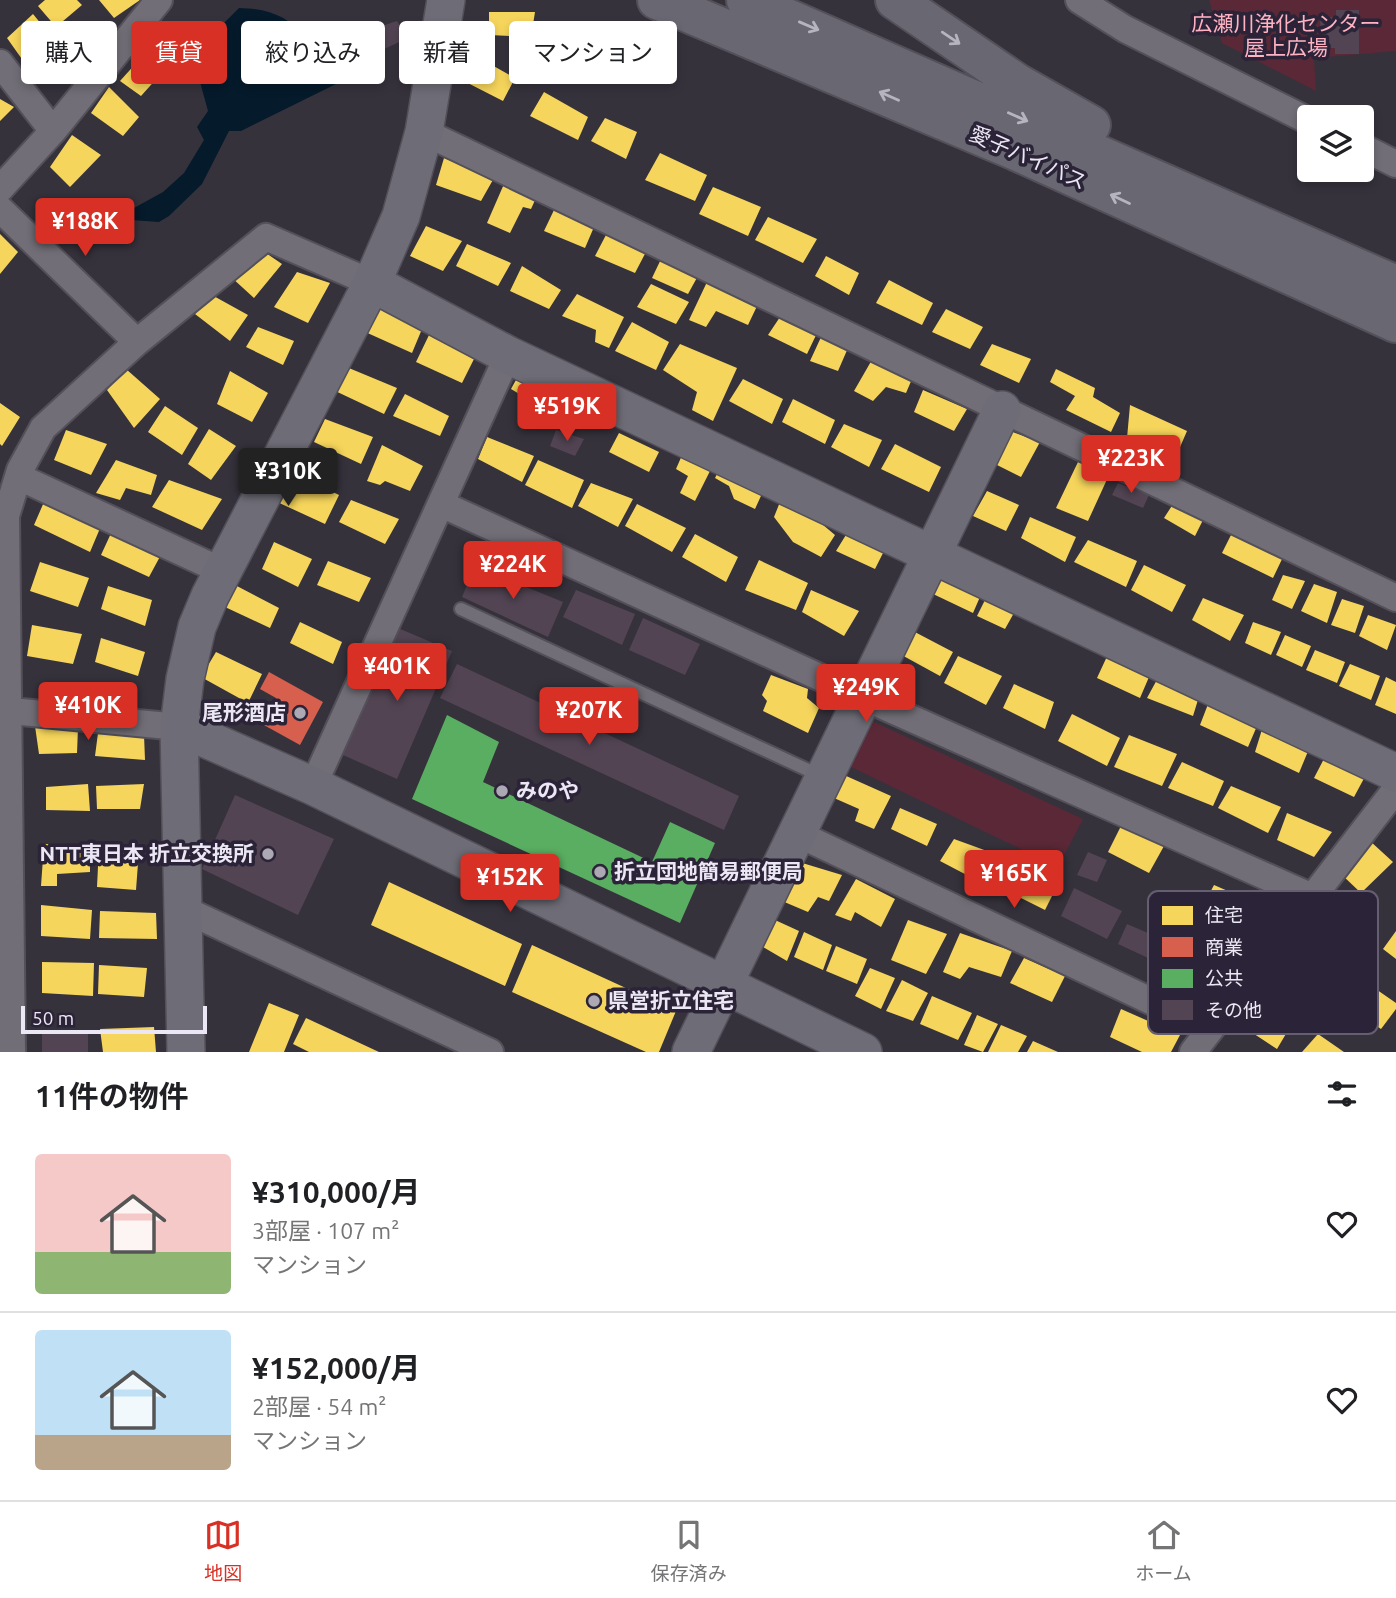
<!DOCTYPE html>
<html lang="ja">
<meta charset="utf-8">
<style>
:root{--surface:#fff;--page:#f6f6f6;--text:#202124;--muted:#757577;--line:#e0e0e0;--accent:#d93025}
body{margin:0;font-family:Ubuntu,"Noto Sans JP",sans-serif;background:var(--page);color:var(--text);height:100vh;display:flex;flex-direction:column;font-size:26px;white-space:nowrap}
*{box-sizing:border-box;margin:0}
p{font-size:23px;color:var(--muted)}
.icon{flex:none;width:38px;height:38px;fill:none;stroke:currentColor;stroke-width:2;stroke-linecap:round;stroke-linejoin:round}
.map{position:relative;height:1052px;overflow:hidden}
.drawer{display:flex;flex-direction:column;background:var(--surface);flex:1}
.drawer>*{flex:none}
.banner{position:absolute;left:21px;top:21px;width:700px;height:63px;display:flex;gap:14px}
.tools{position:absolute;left:1297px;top:105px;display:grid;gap:14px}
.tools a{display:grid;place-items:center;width:77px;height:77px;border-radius:7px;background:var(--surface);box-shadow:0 4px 10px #0003;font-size:35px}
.scale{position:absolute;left:21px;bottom:18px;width:186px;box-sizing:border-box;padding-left:7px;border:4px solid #ebe7f4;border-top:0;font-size:19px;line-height:24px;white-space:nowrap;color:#ebe7f4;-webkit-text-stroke:5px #2b2337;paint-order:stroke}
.price{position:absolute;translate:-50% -60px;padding:0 16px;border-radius:7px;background:var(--accent);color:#fff;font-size:23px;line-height:46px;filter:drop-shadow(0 2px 4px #0008)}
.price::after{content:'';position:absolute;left:50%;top:42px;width:21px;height:16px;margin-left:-10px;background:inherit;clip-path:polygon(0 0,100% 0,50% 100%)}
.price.current{background:#222;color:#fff}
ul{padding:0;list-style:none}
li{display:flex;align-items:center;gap:21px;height:175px;padding:0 35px}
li+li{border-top:2px solid var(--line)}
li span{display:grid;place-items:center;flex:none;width:196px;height:140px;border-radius:7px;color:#555}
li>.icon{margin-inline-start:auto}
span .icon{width:84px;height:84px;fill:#fffc;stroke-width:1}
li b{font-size:30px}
h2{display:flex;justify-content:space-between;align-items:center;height:84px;padding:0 35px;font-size:30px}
.chip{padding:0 24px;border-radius:7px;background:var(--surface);box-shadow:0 4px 10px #0003;font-size:24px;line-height:63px}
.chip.current{background:var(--accent);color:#fff}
.menu{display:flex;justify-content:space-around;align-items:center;height:98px;border-top:2px solid var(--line);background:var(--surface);font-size:19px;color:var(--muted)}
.menu a{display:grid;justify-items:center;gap:4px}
.menu .current{color:var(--accent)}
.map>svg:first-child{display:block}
</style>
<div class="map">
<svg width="1396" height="1052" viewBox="0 0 1396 1052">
<rect width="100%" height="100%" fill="#36323c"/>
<path fill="#5a2837" d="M1209,0H1396V51L1314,58L1316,91L1222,43Z
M872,721L1083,819L1058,867L851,767Z"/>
<path fill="#051a2b" d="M239,8C297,9 308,40 336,84L241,131H229L202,184L169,216L159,222L131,220L134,208L163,192L184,173L204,140L197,127L208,111L194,60L213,34Z"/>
<path fill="#f6d55c" d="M45,0H77L82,5L56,27L38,6Z
M99,0H140L114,18Z
M489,12H535L531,37L489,35Z
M33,14L55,41L24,62L7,38Z
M568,25L606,45L592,71L554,53Z
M147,51L168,66L141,96L120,81Z
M467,51L515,78L503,101L454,76Z
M109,87L139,117L123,136L91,113Z
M544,92L588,117L578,140L530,116Z
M0,99L14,107L0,121Z
M605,118L637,132L626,159L591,141Z
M72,135L101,155L70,187L50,167Z
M660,153L707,175L695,201L645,180Z
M444,158L494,178L481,201L436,185Z
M504,184L536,198L531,209L523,207L510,233L487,223Z
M713,187L761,207L748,236L699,214Z
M554,210L594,227L585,248L544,231Z
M768,217L817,239L803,263L755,240Z
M426,226L462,241L443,271L410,256Z
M607,233L647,250L635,273L595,256Z
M0,234L18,252L0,274Z
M467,244L511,263L498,286L456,266Z
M263,251L282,264L254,298L231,277Z
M826,256L859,273L849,295L815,276Z
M662,257L699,274L688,294L652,278Z
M522,266L561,290L549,309L510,291Z
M297,272L330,283L308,323L274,307Z
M889,280L933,303L922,325L876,303Z
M707,282L758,304L748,325L716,311L706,327L689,320Z
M651,284L689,302L676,324L637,307Z
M210,294L248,315L230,341L195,314Z
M577,294L624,317L609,348L595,342L596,330L562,316Z
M377,306L422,329L412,353L363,331Z
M946,309L983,327L970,349L932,332Z
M782,314L818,331L807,354L768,335Z
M632,322L669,342L656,370L615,351Z
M258,327L294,341L283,365L246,347Z
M430,333L476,355L462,383L416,362Z
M822,335L848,348L838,371L810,361Z
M680,344L737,368L713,421L692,410L697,392L663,370Z
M992,344L1031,359L1019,383L980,365Z
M873,358L912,379L906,393L886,387L873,401L854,391Z
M344,366L397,388L384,414L331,389Z
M126,369L160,399L134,428L107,390Z
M1056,369L1095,388L1093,397L1120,413L1111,432L1066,410L1075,396L1050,382Z
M230,371L268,393L252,422L217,404Z
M521,371L564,392L551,413L511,389Z
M743,379L783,399L772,424L729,401Z
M923,390L967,409L954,431L914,412Z
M405,394L449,416L440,436L393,416Z
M793,399L835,420L825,444L782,422Z
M0,403L20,417L2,446L0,444Z
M1130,405L1187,431L1174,461L1127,438Z
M165,406L198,428L182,455L148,432Z
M325,419L373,437L361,464L314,442Z
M844,424L882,440L869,467L831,447Z
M209,429L236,446L211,480L188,464Z
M66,430L107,444L91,475L54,460Z
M1010,431L1040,442L1021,477L993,463Z
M619,433L659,452L649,472L609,452Z
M487,437L534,456L522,482L478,459Z
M895,444L941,467L929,492L881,469Z
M382,445L423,466L410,491L385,481L380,485L367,481Z
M686,446L715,461L695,501L680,493L688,476L676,469Z
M116,460L157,475L151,495L126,488L120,500L96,493Z
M538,460L584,480L572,508L525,485Z
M1078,462L1109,475L1088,521L1056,508Z
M721,466L766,485L755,509L734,499L729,486L715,478Z
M290,471L339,495L325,524L275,501Z
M169,480L222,499L202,530L152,507Z
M591,483L633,499L618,527L578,506Z
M987,491L1019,505L1006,531L973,516Z
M784,492L835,535L821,557L793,542L774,517Z
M351,500L399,519L385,544L339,522Z
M1175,501L1204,518L1195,536L1164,518Z
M44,502L101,526L90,552L34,525Z
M637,504L686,528L672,552L625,526Z
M1030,517L1076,537L1065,562L1021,538Z
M113,529L163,551L149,577L101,555Z
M849,530L887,545L875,569L836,551Z
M1232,533L1283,557L1273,578L1222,553Z
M695,534L738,557L726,582L682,557Z
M1088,540L1137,561L1126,587L1074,562Z
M274,542L312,559L298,587L262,569Z
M759,560L808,583L796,610L745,590Z
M328,561L371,578L359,602L317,585Z
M40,562L89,578L78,607L30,591Z
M1144,565L1186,585L1172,612L1131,590Z
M941,571L983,590L973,613L931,593Z
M1283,575L1305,581L1292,609L1272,600Z
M1314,584L1337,592L1327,623L1301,611Z
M235,585L279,608L270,628L225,607Z
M108,586L152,600L145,626L101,609Z
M811,590L859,611L844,636L802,612Z
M990,590L1019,604L1005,629L977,616Z
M1203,598L1244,615L1230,641L1192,620Z
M1342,599L1364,606L1355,633L1331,625Z
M1368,615L1396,625L1387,650L1359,636Z
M300,622L342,642L333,664L290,643Z
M1253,622L1281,632L1271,655L1245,643Z
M32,625L82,634L73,664L27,656Z
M911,630L953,652L940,676L898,653Z
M1285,635L1311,646L1302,667L1276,655Z
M101,638L145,652L138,676L95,662Z
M1110,650L1152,670L1140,698L1097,678Z
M1315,650L1345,662L1337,683L1306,670Z
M216,652L262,674L248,703L201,677Z
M958,656L1002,676L986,705L944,683Z
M1350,664L1380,676L1371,700L1339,686Z
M771,675L808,689L807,698L819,708L808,733L763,711L767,701L762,695Z
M1159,676L1201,690L1193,716L1147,698Z
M1386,677L1396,682V714L1375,705Z
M1014,684L1054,702L1045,729L1003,708Z
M1210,699L1260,719L1248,747L1200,725Z
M1072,714L1120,738L1107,766L1058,741Z
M1264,723L1311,744L1299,773L1255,752Z
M35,726L78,728L77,753L39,754Z
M98,733L144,735L145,760L95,756Z
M1129,735L1177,754L1162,786L1114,767Z
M1327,753L1368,771L1354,797L1314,778Z
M1182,762L1224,781L1213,806L1168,788Z
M844,775L891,796L874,829L855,821L859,809L834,798Z
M88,784L90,811L46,810V787Z
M144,784L140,809H97L96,786Z
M1231,786L1281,807L1268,833L1218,808Z
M900,808L937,824L927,846L891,829Z
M1287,813L1332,832L1314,857L1277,840Z
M1121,826L1164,846L1149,873L1108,852Z
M954,839L998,855L982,883L940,861Z
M1370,841L1393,862L1361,893L1341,874Z
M44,844H90V872L57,874V886H41Z
M99,846L139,850L136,890L97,887Z
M799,862L842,875L829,901L818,897L808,912L782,901Z
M1011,863L1059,882L1045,910L1001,888Z
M856,879L895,899L881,927L855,912L851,921L835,915Z
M389,882L522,944L505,986L371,925Z
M1214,885L1267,908L1257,932L1203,906Z
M41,905L92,910L90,939L41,936Z
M100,911L156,913L157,939L99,938Z
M775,920L799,931L787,961L763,947Z
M908,920L947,934L926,974L891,960Z
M1396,931V959L1383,949Z
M804,932L832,945L823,970L794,957Z
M960,933L1012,951L1001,977L969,967L960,979L943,972Z
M532,945L676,1011L659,1052H646L512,992Z
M836,946L867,959L857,984L826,971Z
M1024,958L1065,976L1052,1002L1010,983Z
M42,962L94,963L93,996L42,993Z
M99,965L147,968L144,997L98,994Z
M870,968L895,978L881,1009L855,996Z
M1357,976L1396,1003V1009L1381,1029L1340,1001Z
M902,980L928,993L913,1021L886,1011Z
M932,996L972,1013L958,1040L920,1024Z
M1254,997L1293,1022L1277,1049L1236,1022Z
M269,1003L299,1015L284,1052H249Z
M1121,1009L1180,1035L1171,1052H1142L1110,1037Z
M977,1015L998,1024L983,1052L964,1045Z
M306,1018L379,1052H309L293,1044Z
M1001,1025L1027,1036L1018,1052H988Z
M154,1027L156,1052H103L100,1029Z
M1318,1034L1344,1052H1302Z
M1033,1041L1058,1052H1027Z"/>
<path fill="#d6604d" d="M269,672L323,702L300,745L262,724L276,698L260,689Z"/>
<path fill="#5aae61" d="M447,715L499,742L483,782L652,862L670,822L715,843L680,923L412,799Z"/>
<path fill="#524453" d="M1336,10H1359V54H1335V48H1321L1320,17H1336Z
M397,21L408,38L382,50L373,29Z
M556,430L584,439L575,456L550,446Z
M1118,483L1149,495L1143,508L1112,495Z
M475,566L563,602L548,637L462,597Z
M576,590L635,614L622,645L563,617Z
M643,618L700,644L685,675L629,650Z
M398,628L452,651L397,779L343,755Z
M457,664L739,796L724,830L440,698Z
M235,795L334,839L298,915L202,869Z
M1088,852L1107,860L1097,882L1077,875Z
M1074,888L1122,911L1107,939L1061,916Z
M1127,924L1169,942L1159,963L1118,944Z
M42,1030L88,1031V1052H42Z"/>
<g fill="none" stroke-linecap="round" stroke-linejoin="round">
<defs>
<path id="lane" d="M461,609L823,777"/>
<path id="street" d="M1079,0L1125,29L1309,121
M0,63L53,131
M424,132L1396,598
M1362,147L1396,164
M0,189L53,131L159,0
M0,209L137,342
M19,477L222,571
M441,504L863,697L1312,897
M0,710L179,727
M313,786L508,355
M798,834L1210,1029
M181,908L490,1052
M12,1052L6,516L20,470L43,428L137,342L266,237L372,283
M1193,1052L1396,789"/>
<path id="secondary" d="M372,283L508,355L1396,773
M179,727L313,786L863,1052
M186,1052L179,727L185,679L197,627L210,596L372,283L401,216L424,132L446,0
M691,1052L1002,410"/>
<path id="highway" d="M657,0L1016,151L1396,323
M746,0L1396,285
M895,0L1017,83L1091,125"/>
</defs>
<use href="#lane" stroke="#54505a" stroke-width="16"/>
<use href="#street" stroke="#54505a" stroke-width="30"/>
<use href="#secondary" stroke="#54505a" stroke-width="40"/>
<use href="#highway" stroke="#54505a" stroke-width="42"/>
<use href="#lane" stroke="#726e77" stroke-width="12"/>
<use href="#street" stroke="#726e77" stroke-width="26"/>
<use href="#secondary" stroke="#6e6c76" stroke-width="37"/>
<use href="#highway" stroke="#696872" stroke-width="38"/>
</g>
<defs><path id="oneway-shaft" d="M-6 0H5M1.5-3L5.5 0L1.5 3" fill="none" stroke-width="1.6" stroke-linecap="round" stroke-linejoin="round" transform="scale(1.75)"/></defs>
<g stroke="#b7b4c0">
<use href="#oneway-shaft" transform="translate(809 26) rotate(23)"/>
<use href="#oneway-shaft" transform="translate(951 38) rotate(34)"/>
<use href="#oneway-shaft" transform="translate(889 96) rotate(-156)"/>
<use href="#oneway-shaft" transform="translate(1018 117) rotate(24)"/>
<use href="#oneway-shaft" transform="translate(1120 199) rotate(-155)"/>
</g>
<g fill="#aca8b4" stroke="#2b2337" stroke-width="2.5">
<circle cx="300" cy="713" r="7"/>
<circle cx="502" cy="791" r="7"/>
<circle cx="268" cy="854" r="7"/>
<circle cx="600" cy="872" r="7"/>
<circle cx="594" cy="1001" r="7"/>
</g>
<g text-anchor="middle" stroke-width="7" stroke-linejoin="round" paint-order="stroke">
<g font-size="21" fill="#feb2c2" stroke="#2b2337">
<text x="1286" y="31">広瀬川浄化センター<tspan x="1286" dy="24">屋上広場</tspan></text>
</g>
<g font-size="21" fill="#ebe7f4" stroke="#2b2337">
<text transform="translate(1028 158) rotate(24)" y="7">愛子バイパス</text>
</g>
<g font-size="21" font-weight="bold" fill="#ebe7f4" stroke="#2b2337" text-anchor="start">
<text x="286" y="720" text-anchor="end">尾形酒店</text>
<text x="516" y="798">みのや</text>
<text x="254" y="861" text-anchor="end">NTT東日本 折立交換所</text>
<text x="614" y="879">折立団地簡易郵便局</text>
<text x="608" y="1008">県営折立住宅</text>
</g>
</g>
<rect x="1148" y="891" width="230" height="143" rx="10" fill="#2b2337" stroke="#655e70" stroke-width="2"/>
<rect x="1162" y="906" width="31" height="19" fill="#f6d55c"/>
<rect x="1162" y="937" width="31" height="20" fill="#d6604d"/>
<rect x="1162" y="969" width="31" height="19" fill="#5aae61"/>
<rect x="1162" y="1000" width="31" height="20" fill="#524453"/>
<g font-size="19" fill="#ebe7f4">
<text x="1205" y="922">住宅</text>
<text x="1205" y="954">商業</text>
<text x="1205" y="985">公共</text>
<text x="1205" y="1017">その他</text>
</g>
</svg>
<div class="tools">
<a><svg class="icon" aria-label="layers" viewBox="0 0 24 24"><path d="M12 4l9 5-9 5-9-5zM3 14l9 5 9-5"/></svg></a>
</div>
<div class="scale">50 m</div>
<b class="price" style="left:85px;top:258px">¥188K</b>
<b class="price" style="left:567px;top:443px">¥519K</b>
<b class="price" style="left:1131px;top:495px">¥223K</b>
<b class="price current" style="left:288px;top:508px">¥310K</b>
<b class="price" style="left:513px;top:601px">¥224K</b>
<b class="price" style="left:397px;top:703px">¥401K</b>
<b class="price" style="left:866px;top:724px">¥249K</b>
<b class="price" style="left:88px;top:742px">¥410K</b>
<b class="price" style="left:589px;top:747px">¥207K</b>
<b class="price" style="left:1014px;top:910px">¥165K</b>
<b class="price" style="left:510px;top:914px">¥152K</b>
<div class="banner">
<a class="chip">購入</a>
<a class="chip current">賃貸</a>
<a class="chip">絞り込み</a>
<a class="chip">新着</a>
<a class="chip">マンション</a>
</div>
</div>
<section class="drawer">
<h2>11件の物件<svg class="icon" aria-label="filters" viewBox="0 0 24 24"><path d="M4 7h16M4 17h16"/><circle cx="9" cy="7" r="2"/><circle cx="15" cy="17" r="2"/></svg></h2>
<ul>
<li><span style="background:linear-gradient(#f6c9c9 70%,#8fb573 0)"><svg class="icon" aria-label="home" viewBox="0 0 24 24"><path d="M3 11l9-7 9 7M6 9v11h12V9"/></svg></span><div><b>¥310,000/月</b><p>3部屋 · 107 m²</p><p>マンション</p></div><svg class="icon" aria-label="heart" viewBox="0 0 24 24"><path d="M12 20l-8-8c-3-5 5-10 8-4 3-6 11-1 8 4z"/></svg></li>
<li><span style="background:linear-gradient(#bfe0f5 75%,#b9a48a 0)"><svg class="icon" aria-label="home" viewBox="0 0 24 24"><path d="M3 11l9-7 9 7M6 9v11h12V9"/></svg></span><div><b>¥152,000/月</b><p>2部屋 · 54 m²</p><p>マンション</p></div><svg class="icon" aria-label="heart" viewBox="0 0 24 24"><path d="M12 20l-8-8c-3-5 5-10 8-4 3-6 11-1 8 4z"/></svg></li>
</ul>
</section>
<nav class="menu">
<a class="current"><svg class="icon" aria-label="map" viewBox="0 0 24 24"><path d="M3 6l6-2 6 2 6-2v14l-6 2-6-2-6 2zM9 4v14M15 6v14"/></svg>地図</a>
<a><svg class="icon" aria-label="saved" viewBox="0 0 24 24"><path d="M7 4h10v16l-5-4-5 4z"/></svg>保存済み</a>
<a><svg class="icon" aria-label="home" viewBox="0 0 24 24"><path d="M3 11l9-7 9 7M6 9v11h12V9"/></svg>ホーム</a>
</nav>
